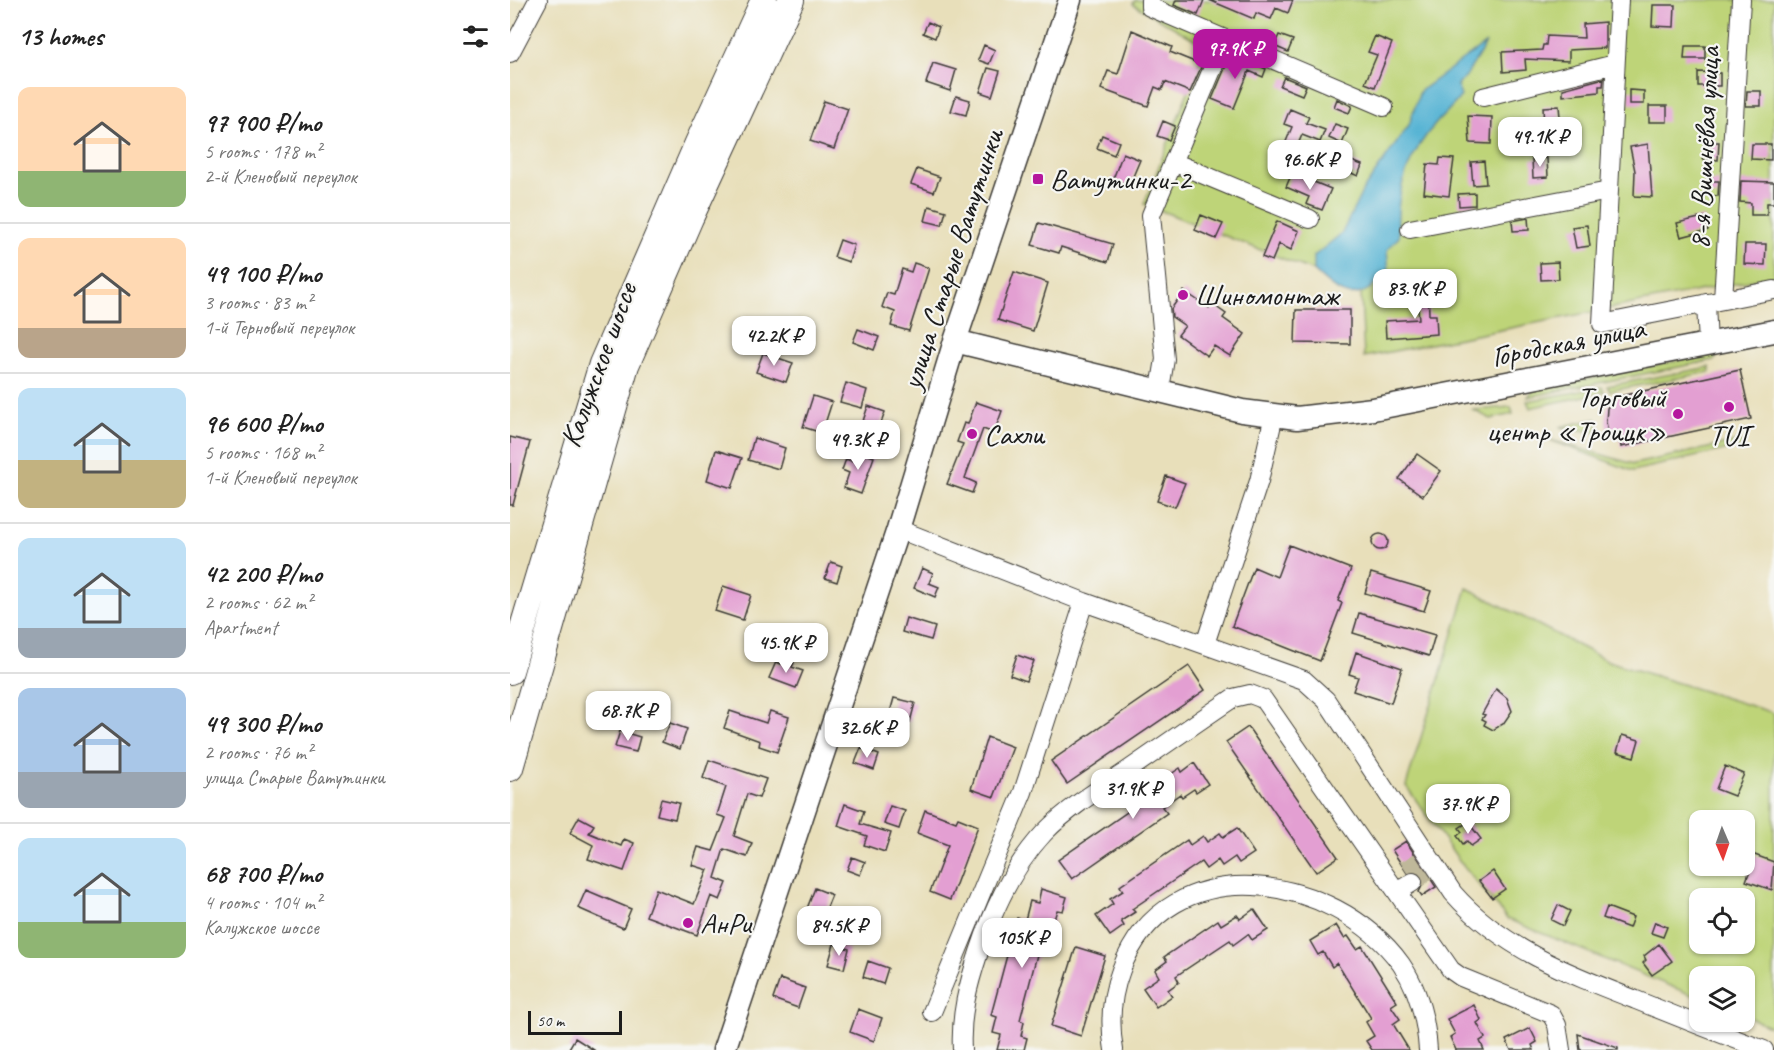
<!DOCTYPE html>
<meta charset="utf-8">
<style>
:root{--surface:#fff;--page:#f6f6f6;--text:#222;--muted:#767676;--line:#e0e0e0;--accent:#b5179e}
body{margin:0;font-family:Caveat,sans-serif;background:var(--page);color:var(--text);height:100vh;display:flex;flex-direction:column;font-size:22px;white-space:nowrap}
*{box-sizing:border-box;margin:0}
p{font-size:20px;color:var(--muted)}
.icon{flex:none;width:33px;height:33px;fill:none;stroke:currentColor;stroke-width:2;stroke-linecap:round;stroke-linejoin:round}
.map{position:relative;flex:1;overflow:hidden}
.sheet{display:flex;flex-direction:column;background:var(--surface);width:510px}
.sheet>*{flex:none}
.needle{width:39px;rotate:178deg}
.buttons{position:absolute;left:1179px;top:810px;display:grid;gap:12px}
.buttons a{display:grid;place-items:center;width:66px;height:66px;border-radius:12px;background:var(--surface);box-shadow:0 2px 4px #0004;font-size:30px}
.scale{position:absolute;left:18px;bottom:15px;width:94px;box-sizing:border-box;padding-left:6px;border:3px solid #1c1c1c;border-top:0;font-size:16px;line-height:21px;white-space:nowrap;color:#1c1c1c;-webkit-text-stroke:4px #f6f6f2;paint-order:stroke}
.price{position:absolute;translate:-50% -51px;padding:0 14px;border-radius:12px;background:#fff;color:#222;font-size:20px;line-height:39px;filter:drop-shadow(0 2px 3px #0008)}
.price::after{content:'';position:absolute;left:50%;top:36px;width:18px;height:14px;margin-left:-9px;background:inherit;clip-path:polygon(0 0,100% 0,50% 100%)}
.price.active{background:var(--accent);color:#fff}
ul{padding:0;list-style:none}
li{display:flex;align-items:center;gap:18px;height:150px;padding:0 18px}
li+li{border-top:2px solid var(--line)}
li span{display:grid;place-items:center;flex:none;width:168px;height:120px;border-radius:12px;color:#555}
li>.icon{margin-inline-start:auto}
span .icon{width:72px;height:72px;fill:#fffc;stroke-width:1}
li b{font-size:26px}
h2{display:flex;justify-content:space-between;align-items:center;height:72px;padding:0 18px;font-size:26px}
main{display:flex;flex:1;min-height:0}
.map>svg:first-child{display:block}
</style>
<main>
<section class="sheet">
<h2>13 homes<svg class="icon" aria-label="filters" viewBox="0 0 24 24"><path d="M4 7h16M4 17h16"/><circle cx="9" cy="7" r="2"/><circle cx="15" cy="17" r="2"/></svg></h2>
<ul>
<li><span style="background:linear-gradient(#ffd9b3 70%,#8fb573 0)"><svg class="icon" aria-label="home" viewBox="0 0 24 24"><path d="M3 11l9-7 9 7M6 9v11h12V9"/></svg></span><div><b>97 900 ₽/mo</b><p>5 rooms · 178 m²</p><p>2-й Кленовый переулок</p></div></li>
<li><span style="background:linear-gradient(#ffd9b3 75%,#b9a48a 0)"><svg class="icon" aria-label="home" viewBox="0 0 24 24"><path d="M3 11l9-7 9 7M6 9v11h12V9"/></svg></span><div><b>49 100 ₽/mo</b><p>3 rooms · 83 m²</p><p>1-й Терновый переулок</p></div></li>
<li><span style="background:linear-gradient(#bfe0f5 60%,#c2b280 0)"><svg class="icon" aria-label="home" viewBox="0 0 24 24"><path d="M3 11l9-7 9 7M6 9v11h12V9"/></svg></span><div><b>96 600 ₽/mo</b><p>5 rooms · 168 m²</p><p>1-й Кленовый переулок</p></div></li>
<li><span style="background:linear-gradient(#bfe0f5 75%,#9aa5b1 0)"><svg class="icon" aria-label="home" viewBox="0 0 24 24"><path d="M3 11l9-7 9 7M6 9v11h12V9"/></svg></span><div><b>42 200 ₽/mo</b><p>2 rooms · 62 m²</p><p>Apartment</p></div></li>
<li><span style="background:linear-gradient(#a9c7e8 70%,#9aa5b1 0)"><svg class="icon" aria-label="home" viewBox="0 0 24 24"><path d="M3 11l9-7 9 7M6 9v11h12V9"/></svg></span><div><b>49 300 ₽/mo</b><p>2 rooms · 76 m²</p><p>улица Старые Ватутинки</p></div></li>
<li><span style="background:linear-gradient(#bfe0f5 70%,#8fb573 0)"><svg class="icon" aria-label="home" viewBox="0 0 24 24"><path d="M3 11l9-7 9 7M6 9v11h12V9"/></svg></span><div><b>68 700 ₽/mo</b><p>4 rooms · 104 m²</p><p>Калужское шоссе</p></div></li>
</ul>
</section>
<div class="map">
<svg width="1264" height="1050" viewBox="0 0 1264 1050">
<rect width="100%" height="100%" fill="#f6f6f2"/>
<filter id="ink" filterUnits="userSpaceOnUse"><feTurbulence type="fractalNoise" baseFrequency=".0167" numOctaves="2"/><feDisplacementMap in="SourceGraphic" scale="12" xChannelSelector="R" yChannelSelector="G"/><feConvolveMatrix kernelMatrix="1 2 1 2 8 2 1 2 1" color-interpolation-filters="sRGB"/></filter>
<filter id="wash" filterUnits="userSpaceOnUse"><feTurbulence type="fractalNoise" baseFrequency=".008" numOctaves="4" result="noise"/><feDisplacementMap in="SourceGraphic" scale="24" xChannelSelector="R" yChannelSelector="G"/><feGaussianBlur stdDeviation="1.35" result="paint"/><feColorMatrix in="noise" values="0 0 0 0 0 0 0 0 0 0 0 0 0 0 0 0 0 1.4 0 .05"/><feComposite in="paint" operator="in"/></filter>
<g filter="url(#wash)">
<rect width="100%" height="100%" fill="#e8dfba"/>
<path fill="#bed478" stroke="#6d784a" stroke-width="1.5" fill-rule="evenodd" d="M625,0H1264V276L854,357L851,293L804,271L634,204L696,46L623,4Z
M1202,354L1207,357L1204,360L1018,397L1024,389Z
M1200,367V372L1100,391L1097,386Z
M1092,387L1094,392L1020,408L1017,401Z
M1001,407L1003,414L981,419L963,410Z
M1086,419L1088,426L1085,432L1050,427Z
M1040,440L1124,464L1231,441L1232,446L1123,471Z
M957,588L1098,661L1264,713V1028L1235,1016L1234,976H1190L1189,998L997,919L954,867L896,786ZM1190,820H1234V866H1190ZM1190,898H1234V944H1190Z"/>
<path fill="#56b4d4" stroke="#396878" stroke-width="1.5" d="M976,43L955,78L947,85L951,96C944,105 937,112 929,120C899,152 883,193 889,237L877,250L879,273C846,304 834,300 804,271V256L832,233L852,192L899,125L910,91Z"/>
<g id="blocks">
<path fill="#e39fd2" d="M666,0H694L688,15L664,5Z
M699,0H783L778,13L766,8L761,19L746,13L744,19Z
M1143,5H1165L1164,27L1142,26Z
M418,22L429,27L425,38L413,33Z
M1095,22V48L1059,50V61L1015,59L1016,70L993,72L992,52L1032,50L1033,45H1036L1037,36L1074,38L1073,24Z
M622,30L662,47L660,52L692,65L680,92L655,82L652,90L645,87L638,106L591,89L598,71L608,74Z
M769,35L783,40L778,52L764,46Z
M865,36L882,43L865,87L855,83L867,55L858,52Z
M474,45L485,50L479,64L468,60Z
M1175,46H1195V59H1174Z
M721,54L756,69L753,77L739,71L724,108L702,99Z
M423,63L446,70L440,91L416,83Z
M478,68L490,71L482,96L470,92Z
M1188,72L1210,73V86H1188Z
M774,77L796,86L792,95L770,86Z
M1094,78L1093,86H1089V92L1053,96V89Z
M1119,90L1134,91V104H1119Z
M1237,91H1251V106H1236Z
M446,96L460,100L456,115L441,111Z
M827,99L842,106L839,113L824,107Z
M314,101L338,109L324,149L300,141Z
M1049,106L1051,128L1034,129L1033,107Z
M1139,106H1157V122H1139Z
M780,109L799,117L796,123L815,130L810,142L792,135L786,149L775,144L782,127L774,124Z
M958,116L982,117L981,144L960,143Z
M653,121L665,126L659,140L647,136Z
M825,124L838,129L832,144L819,138Z
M592,135L609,142L604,155L587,148Z
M1194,142H1209L1208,160L1193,159Z
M1138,144L1142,197L1124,196L1125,171L1120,147Z
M1242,144H1261V160L1241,159Z
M613,153L630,160L619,186L603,179Z
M834,158L852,165L848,176L830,168Z
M930,158L944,159L939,196L914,193L917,164L929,165Z
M1037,158L1038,177L1023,178L1022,159Z
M974,161L976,184L963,185L961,162Z
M407,169L430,177L424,192L401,184Z
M782,173L821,189L812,210L796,204L799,197L776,187Z
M1195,181H1209L1208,196L1195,195Z
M1231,181L1264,182V203H1257V215H1241V203L1230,202Z
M965,193V205L949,206L948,194Z
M419,206L436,211L432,225L415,221Z
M691,215L713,224L706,239L685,230Z
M1194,217L1198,230L1171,237L1167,223Z
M1018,218L1019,230L1003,231L1002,221Z
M767,221L789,231L781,250L769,244L762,261L752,257Z
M529,223L603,244L598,262L551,247L549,253L522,245Z
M1077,225L1080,246L1066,248L1062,227Z
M330,240L344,245L339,262L324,257Z
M1235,244H1256L1255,265L1234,264Z
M1048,262L1049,279L1031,280L1030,263Z
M404,263L419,268L399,331L381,326L385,312L372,307L377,293L384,295L392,269L401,272Z
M504,272L538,283L523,331L488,320Z
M918,286L919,315H926L927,334L876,338L875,321L909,319L906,287Z
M674,291L699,308L702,304L716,314L713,318L735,334L720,356L704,346L697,356L668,335L675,326L662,317L661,309Z
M786,310H840V344L785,343Z
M348,329L369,337L364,350L343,342Z
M253,353L283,363L276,382L246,372Z
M1230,370L1241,419L1111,447L1109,435L1099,437L1096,422L1097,408L1106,397Z
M336,383L357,390L352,408L330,402Z
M303,396L322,402L312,433L293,427Z
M466,402L492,411L484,433L473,429L455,478L466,483L462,493L437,484L453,444L447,442L454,423L458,424Z
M358,406L375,412L368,432L351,427Z
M0,437L20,442L3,505H0Z
M244,438L275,448L269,469L238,460Z
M206,450L232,458L222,488L197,480Z
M345,450L364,457L351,494L334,488L339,473L332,470L336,459L341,461Z
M907,454L931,471L913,496L889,479Z
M656,476L675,483L665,507L647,501Z
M862 542a8 8 0 1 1 16 0a8 8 0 1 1-16 0Z
M779,545L841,569L828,601L832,603L810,661L722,626L744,567L767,577Z
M321,562L332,566L327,582L315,578Z
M412,568L423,573L419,583L429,587L425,597L404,588Z
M861,573L921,591L914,611L855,593Z
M213,586L241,595L233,620L205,611Z
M849,613L925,635L919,656L843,633Z
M396,618L425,627L421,640L392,632Z
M846,652L892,668L881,703L843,691L848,677L839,674Z
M507,655L524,661L516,681L500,675Z
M273,658L284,663L282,667L293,671L286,688L259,678L266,662L271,664Z
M679,666L695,690L557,784L541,761Z
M986,689L997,698L1002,711L993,724L983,730L974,725L976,721L972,719L975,715L972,714Z
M384,698L405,703L400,722L379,716Z
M220,711L256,723L260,711L279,717L267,752L249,746L250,741L214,728Z
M160,723L177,729L170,749L152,742Z
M738,727L828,857L806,872L716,742Z
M110,731L130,737L126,752L105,747Z
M1112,735L1129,740L1124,757L1107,752Z
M477,737L503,747L484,797L461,789Z
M351,748L369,755L364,770L345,763Z
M199,760L256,779L249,798L237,794L224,836L242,843L237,857L214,849L205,878L217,883L210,900L201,896L187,935L136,916L146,889L184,904L198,870L182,865L188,847L203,851L216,818L207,815L216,787L193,778Z
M684,763L698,784L686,792L684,789L672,797L670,794L652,807L657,813L562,879L548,860L643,794L637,786L656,773L658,776L670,768L672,772Z
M1215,766L1234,774L1224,796L1206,789Z
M151,799L169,803L165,819L147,815Z
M335,804L354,811L350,824L381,833L375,852L354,845L357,836L328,826Z
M380,806L395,811L389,829L374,824Z
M415,810L446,822L448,818L468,826L440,900L420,892L438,845L407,833Z
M69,817L84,825L79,833L111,846L114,839L124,843L114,871L78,859L83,845L60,833Z
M958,822L971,839L961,846L957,841L953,844L947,836L952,832L949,828Z
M727,828L744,853L729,863L725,857L712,866L708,860L696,869L691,862L622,909L625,912L611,921L614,926L600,936L586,916L603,904L600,899L613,891L610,886L677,840L680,845L693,836L697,842L710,833L713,837Z
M896,841L926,887L912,896L909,892L914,882L912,876L903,871L897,873L882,850Z
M1242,854L1264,862L1262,890L1236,881L1239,873L1235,871Z
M342,857L355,862L350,875L337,870Z
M983,871L995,889L982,898L969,881Z
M305,888L322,895L315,912L322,915L311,927L301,923L302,919L294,916Z
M531,889L557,897L553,911L547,910L542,926L535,924L510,1020L514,1022L511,1036L517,1038L514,1050H487L491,1035L483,1033L487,1017L481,1015L507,918L515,920L520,901L528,903Z
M76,890L121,909L113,928L68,908Z
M1048,905L1060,911L1053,926L1041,920Z
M1097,907L1123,917L1119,928L1093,918Z
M744,909L758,930L742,940L738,934L723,945L720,940L666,976L669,982L658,990L662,996L646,1007L633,988L649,977L645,970L657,961L654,957L708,920L711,925L727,915L730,919Z
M1145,922L1157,927L1153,937L1141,933Z
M826,925L834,938L838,936L847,949L852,946L887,1002L881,1006L890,1019L883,1024L899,1050H862L856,1041L864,1036L856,1022L861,1018L827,963L822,967L813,952L808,955L800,941Z
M324,944L339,949L334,969L318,965Z
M1149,944L1162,961L1142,975L1133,963L1136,960L1134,956Z
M566,947L595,956L571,1036L541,1026Z
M358,961L378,968L373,984L353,977Z
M270,979L295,988L288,1008L263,999Z
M964,1005L971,1020L967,1023L975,1038L970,1041L974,1050H946L940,1037L945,1034L937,1019Z
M348,1009L372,1018L364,1041L340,1032Z
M1020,1028L1027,1042L1022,1045L1024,1050H1001L996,1040Z
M1068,1034L1108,1048V1050H1070Z
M65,1038L84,1050H58Z"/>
</g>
</g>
<g filter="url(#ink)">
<use href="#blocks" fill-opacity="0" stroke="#3b3934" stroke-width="1.5"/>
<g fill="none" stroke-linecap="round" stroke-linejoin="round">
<path stroke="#bfb89a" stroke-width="18" stroke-dasharray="18 9" stroke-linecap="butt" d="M895,870L909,861
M903,882L917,872"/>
<defs>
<path id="minor" d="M640,0V7L874,107
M1109,0L1092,324L1264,290
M0,53L28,0
M973,97L1105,64
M663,162L800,219
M900,229L1099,191
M1213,300L1231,0
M1196,303L1198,345
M650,389L655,359L641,215L715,39
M388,529L574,602L794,680L816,700L943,893C991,948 1059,974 1126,1000C1168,1017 1211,1034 1254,1050
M695,644L749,481L764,415
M887,892L903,882
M422,1012L513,792L574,602
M452,1050C450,1015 458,985 469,952C483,910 503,866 534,833C557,809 586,791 614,773C650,748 686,723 723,698L740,694L753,699L941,970L951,977L1041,1014L1047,1025L1051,1050
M604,1050C599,1022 601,996 611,970C657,845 825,873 891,964C909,990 916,1020 918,1050"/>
<path id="major" d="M445,341L732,411L787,418L863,409L1264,331
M214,1050L388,529L445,341L560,0"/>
<path id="highway" d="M0,671L92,364L188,143L254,0
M0,768L116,365L180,218L281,0"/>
</defs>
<use href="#minor" stroke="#3b3934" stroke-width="20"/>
<use href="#major" stroke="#3b3934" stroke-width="25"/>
<use href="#highway" stroke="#3b3934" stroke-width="28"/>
<use href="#minor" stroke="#fff" stroke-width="18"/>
<use href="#major" stroke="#fff" stroke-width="22"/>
<use href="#highway" stroke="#fff" stroke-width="26"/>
</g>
</g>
<g fill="#b5179e" stroke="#f6f6f2" stroke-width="2">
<rect x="522" y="173" width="12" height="12" rx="3"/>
<circle cx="673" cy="295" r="6"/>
<circle cx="1219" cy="407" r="6"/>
<circle cx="1168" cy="414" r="6"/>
<circle cx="462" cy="434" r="6"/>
<circle cx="178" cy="923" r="6"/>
</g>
<g text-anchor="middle" stroke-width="4.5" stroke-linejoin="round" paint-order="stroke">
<g font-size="30" fill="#1c1c1c" stroke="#f6f6f2">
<text transform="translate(1194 148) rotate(-87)" y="10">8-я Вишнёвая улица</text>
<text transform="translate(442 259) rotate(-72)" y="10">улица Старые Ватутинки</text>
<text transform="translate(1058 342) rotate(-11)" y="10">Городская улица</text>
<text transform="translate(88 365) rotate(-70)" y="10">Калужское шоссе</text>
</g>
<g font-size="30" fill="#1c1c1c" stroke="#f6f6f2" text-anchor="start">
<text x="540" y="189">Ватутинки-2</text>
<text x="685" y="305">Шиномонтаж</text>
<text x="1156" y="407" text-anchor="end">Торговый<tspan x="1156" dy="34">центр «Троицк»</tspan></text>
<text x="474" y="444">Сахли</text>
<text x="1219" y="445" text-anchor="middle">TUI</text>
<text x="190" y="933">АнРи</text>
</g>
</g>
</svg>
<div class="buttons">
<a><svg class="needle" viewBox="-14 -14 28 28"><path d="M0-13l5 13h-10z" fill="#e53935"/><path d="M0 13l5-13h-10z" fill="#767676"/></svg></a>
<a><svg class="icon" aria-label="locate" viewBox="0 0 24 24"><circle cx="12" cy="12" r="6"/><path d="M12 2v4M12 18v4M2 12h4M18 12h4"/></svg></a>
<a><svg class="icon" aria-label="layers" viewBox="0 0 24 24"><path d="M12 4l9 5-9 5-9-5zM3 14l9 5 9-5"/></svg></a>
</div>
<div class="scale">50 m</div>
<b class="price active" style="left:725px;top:80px">97.9K ₽</b>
<b class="price" style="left:1030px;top:168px">49.1K ₽</b>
<b class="price" style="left:800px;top:191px">96.6K ₽</b>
<b class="price" style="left:905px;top:320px">83.9K ₽</b>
<b class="price" style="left:264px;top:367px">42.2K ₽</b>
<b class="price" style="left:348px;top:471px">49.3K ₽</b>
<b class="price" style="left:276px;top:674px">45.9K ₽</b>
<b class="price" style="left:118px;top:742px">68.7K ₽</b>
<b class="price" style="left:357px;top:759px">32.6K ₽</b>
<b class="price" style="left:623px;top:820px">31.9K ₽</b>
<b class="price" style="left:958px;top:835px">37.9K ₽</b>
<b class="price" style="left:329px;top:957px">84.5K ₽</b>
<b class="price" style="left:512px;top:969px">105K ₽</b>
</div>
</main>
